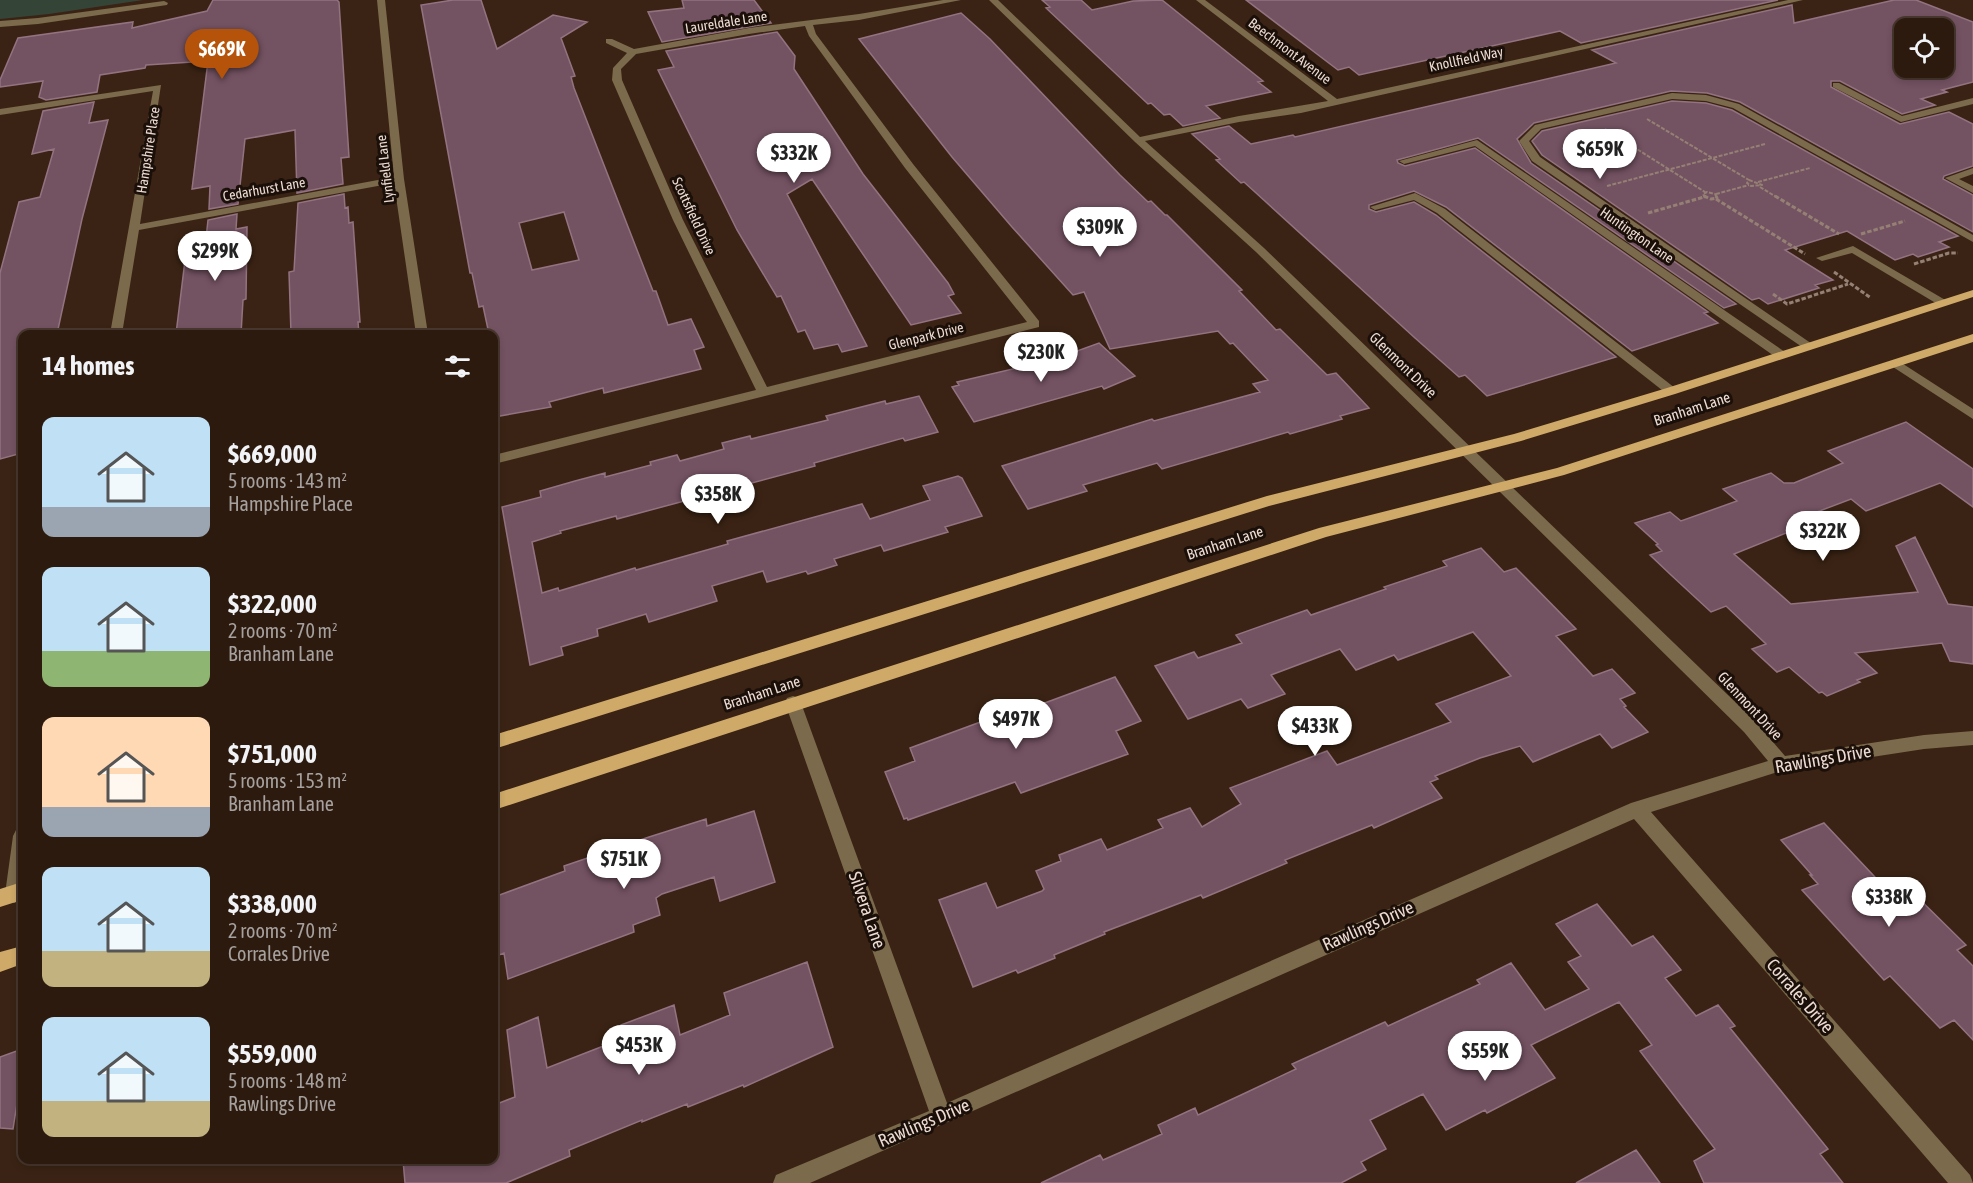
<!DOCTYPE html>
<meta charset="utf-8">
<style>
:root{--surface:#2c1a0f;--page:#38271d;--text:#f1f3f6;--muted:#a6a19e;--line:#48382f;--accent:#b45309}
body{margin:0;font-family:"Asap Condensed",sans-serif;background:var(--page);color:var(--text);height:100vh;display:flex;flex-direction:column;font-size:22px;white-space:nowrap}
*{box-sizing:border-box;margin:0}
p{font-size:20px;color:var(--muted)}
.icon{flex:none;width:33px;height:33px;fill:none;stroke:currentColor;stroke-width:2;stroke-linecap:round;stroke-linejoin:round}
.map{position:relative;flex:1;overflow:hidden}
.side{position:absolute;left:18px;top:330px;width:480px;height:834px;display:flex;flex-direction:column;background:var(--surface);border-radius:12px;box-shadow:0 3px 9px #0003,0 0 0 2px var(--line)}
.side>*{flex:none}
.controls{position:absolute;left:1894px;top:18px;display:grid;gap:12px}
.controls a{display:grid;place-items:center;width:60px;height:60px;border-radius:12px;background:var(--surface);box-shadow:0 3px 9px #0003,0 0 0 2px var(--line);font-size:30px}
.price{position:absolute;translate:-50% -51px;padding:0 14px;border-radius:21px;background:#fff;color:#222;font-size:20px;line-height:39px;filter:drop-shadow(0 2px 3px #0008)}
.price::after{content:'';position:absolute;left:50%;top:36px;width:18px;height:14px;margin-left:-9px;background:inherit;clip-path:polygon(0 0,100% 0,50% 100%)}
.price.active{background:var(--accent);color:#fff}
ul{padding:0;list-style:none}
li{display:flex;align-items:center;gap:18px;height:150px;padding:0 24px}
li span{display:grid;place-items:center;flex:none;width:168px;height:120px;border-radius:12px;color:#555}
li>.icon{margin-inline-start:auto}
span .icon{width:72px;height:72px;fill:#fffc;stroke-width:1}
li b{font-size:26px}
h2{display:flex;justify-content:space-between;align-items:center;height:72px;padding:0 24px;font-size:26px}
.map>svg:first-child{display:block}
</style>
<div class="map">
<svg width="1973" height="1183" viewBox="0 0 1973 1183">
<rect width="100%" height="100%" fill="#3a2314"/>
<path fill="#344538" d="M0,0H143L49,14L0,19Z"/>
<path fill="#735261" stroke="#937381" stroke-width="1.5" fill-rule="evenodd" d="M213,0H337L339,2L349,157L341,158L343,184L297,193L295,130L245,139L238,204L209,209L210,186L192,189L208,61L146,65L145,68L100,75L97,92L46,100L39,97L43,81L0,87V80L18,38L133,22L132,28L207,11Z
M453,0H481L497,49L553,15L587,22L561,38L575,76L571,77L574,88L653,291H656L668,325L691,319L704,347L694,350L701,369L604,393L603,388L549,402L551,407L494,417V334H489L483,306L479,307L472,273H470L421,5ZM564,212L579,260L532,270L519,223Z
M682,0H754L771,23L662,42L648,12L684,8Z
M1042,0H1081L1092,10L1133,1L1162,0L1263,81L1258,82L1271,92L1206,106L1220,118L1183,126L1170,114L1164,115L1151,103L1148,104L1046,8L1050,7Z
M1246,0H1778L1581,43L1560,31L1359,75L1349,67L1338,70Z
M1894,0H1916L1973,22V82L1942,90L1947,92L1921,99L1935,105L1902,114L1840,81H1831V87L1900,124L1949,112L1973,124V166L1944,176L1943,179L1973,195V232L1740,102L1707,93L1671,91L1534,123L1517,139L1531,163L1736,304L1724,308L1478,138L1397,160L1398,163L1405,166L1475,148L1708,312L1704,313L1718,323L1632,351L1446,207L1414,191L1369,205V209L1376,212L1414,202L1436,215L1616,357L1487,396L1465,375L1459,377L1415,338L1244,182L1241,183L1216,160L1220,159L1192,134L1229,126L1251,144L1293,135L1295,137L1616,63L1592,50L1792,5L1794,23ZM1905,28H1944V68H1905Z
M961,13L990,39L1120,175L1148,202L1151,201L1165,215H1167L1242,290L1239,291L1276,330L1280,329L1327,375L1336,373L1369,408L1340,416L1342,419L1290,434L1288,432L1162,469L1157,463L1083,485L1087,491L1028,509L1002,466L1152,419L1154,421L1260,392L1253,384L1268,380L1233,343L1230,344L1218,331L1110,349L1084,292L1073,295L1012,227L952,157L859,39Z
M777,32L795,56L794,69L863,174L948,283L954,294L948,296L961,313L911,325L812,179L787,194L867,346L842,352L838,344L814,349L805,330L798,332L781,296L777,297L737,230L658,70L674,67L666,51Z
M1672,101L1706,103L1732,110L1958,236L1939,242L1949,247L1918,257L1913,254L1895,260L1847,231L1785,250L1833,280L1815,285L1819,288L1768,304L1759,298L1752,300L1542,155L1532,141L1542,131Z
M94,102L89,123L108,120L82,219L57,334H22V453L0,459V273L19,202L40,197L54,149L32,154L43,111Z
M344,194L345,208L348,207L349,223L353,222L360,322H358L359,334H291L289,272L294,271L298,203Z
M237,214L236,229L247,227L246,299L243,300L241,334H176L186,252L205,248L208,220Z
M1099,343L1135,376L1104,389L1102,386L974,422L952,387L959,385L957,382L1055,359Z
M919,396L938,432L905,441L903,438L814,463L815,466L617,519L616,516L560,531L561,533L532,542L542,593L558,588L559,591L635,568L636,570L728,544L727,541L862,504L870,519L930,500L923,486L958,476L962,478L982,516L945,527L948,532L884,551L881,545L834,559L837,565L808,574L806,571L767,582L763,571L712,586L717,601L649,622L646,614L597,629L598,636L561,647L563,655L530,665L502,507L541,497L540,491L575,481L605,473V477L651,465L650,462L677,455L680,461L724,449L722,443L750,436L751,439L828,420L826,416L885,401L886,404Z
M1906,422L1973,469V507L1940,483L1866,511L1851,499L1788,523L1796,529L1734,554L1791,604L1918,592L1896,546L1915,537L1948,604L1973,607V664L1950,661L1942,643L1855,653L1877,673L1857,680L1860,682L1827,696L1822,692L1819,693L1789,667L1777,672L1752,649L1766,644L1726,606L1711,612L1671,575L1650,555L1662,551L1656,545L1658,544L1635,523L1670,512L1681,521L1737,501L1723,489L1771,473L1784,483H1794L1843,463L1828,451Z
M1481,548L1504,572L1516,568L1576,629L1556,636L1593,676L1612,669L1635,693L1620,699L1626,706L1624,707L1648,732L1612,748L1600,734L1533,762L1520,746L1480,758L1435,776L1438,779L1430,782L1442,798L1374,828L1372,825L1285,860L1287,863L1203,898L1201,895L1104,932L1105,934L1054,955L1055,958L1018,973L1016,970L973,987L939,900L986,883L997,908L1042,891L1044,889L1036,871L1061,861L1059,855L1101,839L1107,850L1163,828L1158,820L1190,808L1202,827L1241,804L1230,788L1327,751L1337,765L1451,722L1436,704L1511,676L1473,632L1398,660L1394,655L1356,670L1340,649L1271,675L1285,694L1248,708L1241,699L1188,719L1155,666L1194,652L1198,658L1242,643L1236,635L1307,610L1311,615L1386,589L1384,587L1447,566L1443,561Z
M1115,677L1141,721L1116,731L1128,754L1021,793L1015,782L908,820L907,818L904,819L885,772L915,761L910,748L994,717L996,721Z
M754,811L775,882L720,901L714,877L662,894L656,898L660,915L633,925L634,932L508,979L504,953L494,957V897L565,871L564,866L649,837L706,819L707,826Z
M1824,823L1890,893L1905,885L1966,945L1957,950L1973,966V1040L1954,1020L1940,1028L1890,976L1884,980L1802,890L1818,884L1810,875H1812L1781,840Z
M1597,904L1632,946L1653,936L1681,970L1665,978L1696,1016L1718,1005L1735,1026L1730,1028L1828,1149L1820,1154L1843,1183H1704L1694,1161L1715,1149L1640,1051L1652,1045L1619,1002L1531,1045L1555,1078L1487,1113L1485,1110L1446,1130L1423,1094L1370,1120L1386,1149L1361,1162L1366,1170L1341,1183H1041L1100,1155L1103,1160L1162,1134L1158,1125L1195,1108L1198,1115L1241,1095L1296,1069L1292,1064L1385,1022L1388,1026L1427,1008L1480,984L1477,980L1511,963L1545,1010L1589,989L1568,962L1581,956L1556,924Z
M807,962L833,1047L744,1087L743,1085L688,1107L687,1104L642,1122V1120L569,1150L570,1156L506,1183H405L403,1160H494V1105L515,1097L507,1030L538,1017L547,1068L624,1038L621,1025L674,1005L680,1035L730,1015L724,993Z
M22,1049V1072L13,1129L0,1128V1057Z
M1636,1150L1660,1183H1576Z"/>
<g fill="none" stroke-linecap="round" stroke-linejoin="round">
<path stroke="#948074" stroke-width="2" stroke-dasharray="4 1.5" stroke-linecap="butt" d="M1647,119L1749,180
M1605,129L1705,192
M1749,180L1762,185L1751,186L1747,183Z
M1758,182L1810,168
M1607,186L1765,144
M1760,187L1778,198
M1716,194L1749,185
M1705,198L1703,194L1707,192L1715,194L1717,198"/>
<path stroke="#948074" stroke-width="3" stroke-dasharray="4.5 2" stroke-linecap="butt" d="M1704,196L1711,199L1717,198L1716,196
M1775,196L1839,234
M1716,199L1805,254
M1648,213L1704,197
M1861,234L1905,221
M1914,264L1949,253H1958
M1834,272L1871,298
M1773,294L1787,304L1848,284"/>
<path fill="#7b6a4b" fill-rule="evenodd" d="M377,0H385L404,179L428,334H416L394,183L139,230L122,334H110L153,91L0,115V109L161,85L140,224L394,177Z
M943,0H961L859,20L813,25L816,34L913,164L1039,321V327L494,464V455L756,390L673,220L612,80L613,68L627,53L606,43V39H612L634,49L749,28L859,14ZM805,26L809,36L905,168L1027,322L767,387L683,220L622,80L621,69L636,54L749,34Z
M989,0H998L1140,137L1239,116L1328,101L1196,0H1205L1337,99L1788,0H1803L1301,113L1239,122L1145,141L1264,248L1756,722L1785,756L1924,735L1973,731V745L1924,749L1781,771L1651,812L1970,1175L1973,1183H1948L1634,819L810,1183H773L776,1175L929,1111L785,703L787,698L793,696L799,698L801,703L947,1103L1631,803L1768,761L1744,732L1256,252L1135,142Z
M164,1L168,3L167,5L38,24L0,27V21L38,18Z
M1833,83H1839L1902,116L1973,98V104L1901,122L1833,87Z
M1672,93L1706,95L1739,104L1973,235V242L1733,108L1706,101L1672,99L1541,129L1529,141L1540,157L1815,346L1809,350L1805,349L1532,161L1519,141L1535,125Z
M1477,140L1785,352V358H1777L1475,146L1404,164L1399,161Z
M1973,168V174L1959,179L1973,186V193L1945,178Z
M1415,193L1445,209L1675,388L1677,391L1675,394H1667L1437,213L1414,200L1375,210L1370,207Z
M1853,246L1947,301L1949,303L1947,305H1939L1852,253L1822,261L1816,258Z
M1897,360L1973,409V419L1893,367L1891,364L1893,361Z
M22,828V896L21,900L14,903L7,900L5,894L13,836L16,830Z"/>
<path fill="#cea968" fill-rule="evenodd" d="M1973,290V297L1675,394L1521,441L1269,506L494,749V735L1267,496L1514,434L1667,388Z
M1973,334V342L1564,475L1326,537L494,810V794L1319,528L1557,468Z
M22,882V900L0,907V889Z
M22,946V964L0,972V952Z"/>
</g>
<g text-anchor="middle" stroke-width="6" stroke-linejoin="round" paint-order="stroke">
<g font-size="14" fill="#eddcd3" stroke="#1a0f09">
<text transform="translate(726 22) rotate(-9)" y="5">Laureldale Lane</text>
<text transform="translate(1290 51) rotate(37)" y="5">Beechmont Avenue</text>
<text transform="translate(1466 59) rotate(-12)" y="5">Knollfield Way</text>
<text transform="translate(148 150) rotate(-81)" y="5">Hampshire Place</text>
<text transform="translate(385 169) rotate(-97)" y="5">Lynfield Lane</text>
<text transform="translate(264 189) rotate(-10)" y="5">Cedarhurst Lane</text>
<text transform="translate(694 216) rotate(65)" y="5">Scottsfield Drive</text>
<text transform="translate(1637 235) rotate(35)" y="5">Huntington Lane</text>
<text transform="translate(926 336) rotate(-14)" y="5">Glenpark Drive</text>
</g>
<g font-size="15" fill="#eddcd3" stroke="#1a0f09">
<text transform="translate(1403 365) rotate(44)" y="5">Glenmont Drive</text>
<text transform="translate(1692 409) rotate(-18)" y="5">Branham Lane</text>
<text transform="translate(1225 543) rotate(-18)" y="5">Branham Lane</text>
<text transform="translate(762 693) rotate(-18)" y="5">Branham Lane</text>
<text transform="translate(1750 706) rotate(47)" y="5">Glenmont Drive</text>
</g>
<g font-size="18" fill="#eddcd3" stroke="#1a0f09">
<text transform="translate(1823 759) rotate(-10)" y="6">Rawlings Drive</text>
<text transform="translate(867 910) rotate(71)" y="6">Silvera Lane</text>
<text transform="translate(1368 926) rotate(-24)" y="6">Rawlings Drive</text>
<text transform="translate(1800 996) rotate(49)" y="6">Corrales Drive</text>
<text transform="translate(924 1123) rotate(-23)" y="6">Rawlings Drive</text>
</g>
</g>
</svg>
<div class="controls">
<a><svg class="icon" aria-label="locate" viewBox="0 0 24 24"><circle cx="12" cy="12" r="6"/><path d="M12 2v4M12 18v4M2 12h4M18 12h4"/></svg></a>
</div>
<b class="price active" style="left:222px;top:80px">$669K</b>
<b class="price" style="left:1600px;top:180px">$659K</b>
<b class="price" style="left:794px;top:184px">$332K</b>
<b class="price" style="left:1100px;top:258px">$309K</b>
<b class="price" style="left:215px;top:282px">$299K</b>
<b class="price" style="left:1041px;top:383px">$230K</b>
<b class="price" style="left:718px;top:525px">$358K</b>
<b class="price" style="left:1823px;top:562px">$322K</b>
<b class="price" style="left:1016px;top:750px">$497K</b>
<b class="price" style="left:1315px;top:757px">$433K</b>
<b class="price" style="left:624px;top:890px">$751K</b>
<b class="price" style="left:1889px;top:928px">$338K</b>
<b class="price" style="left:639px;top:1076px">$453K</b>
<b class="price" style="left:1485px;top:1082px">$559K</b>
<section class="side">
<h2>14 homes<svg class="icon" aria-label="filters" viewBox="0 0 24 24"><path d="M4 7h16M4 17h16"/><circle cx="9" cy="7" r="2"/><circle cx="15" cy="17" r="2"/></svg></h2>
<ul>
<li><span style="background:linear-gradient(#bfe0f5 75%,#9aa5b1 0)"><svg class="icon" aria-label="home" viewBox="0 0 24 24"><path d="M3 11l9-7 9 7M6 9v11h12V9"/></svg></span><div><b>$669,000</b><p>5 rooms · 143 m²</p><p>Hampshire Place</p></div></li>
<li><span style="background:linear-gradient(#bfe0f5 70%,#8fb573 0)"><svg class="icon" aria-label="home" viewBox="0 0 24 24"><path d="M3 11l9-7 9 7M6 9v11h12V9"/></svg></span><div><b>$322,000</b><p>2 rooms · 70 m²</p><p>Branham Lane</p></div></li>
<li><span style="background:linear-gradient(#ffd9b3 75%,#9aa5b1 0)"><svg class="icon" aria-label="home" viewBox="0 0 24 24"><path d="M3 11l9-7 9 7M6 9v11h12V9"/></svg></span><div><b>$751,000</b><p>5 rooms · 153 m²</p><p>Branham Lane</p></div></li>
<li><span style="background:linear-gradient(#bfe0f5 70%,#c2b280 0)"><svg class="icon" aria-label="home" viewBox="0 0 24 24"><path d="M3 11l9-7 9 7M6 9v11h12V9"/></svg></span><div><b>$338,000</b><p>2 rooms · 70 m²</p><p>Corrales Drive</p></div></li>
<li><span style="background:linear-gradient(#bfe0f5 70%,#c2b280 0)"><svg class="icon" aria-label="home" viewBox="0 0 24 24"><path d="M3 11l9-7 9 7M6 9v11h12V9"/></svg></span><div><b>$559,000</b><p>5 rooms · 148 m²</p><p>Rawlings Drive</p></div></li>
</ul>
</section>
</div>
